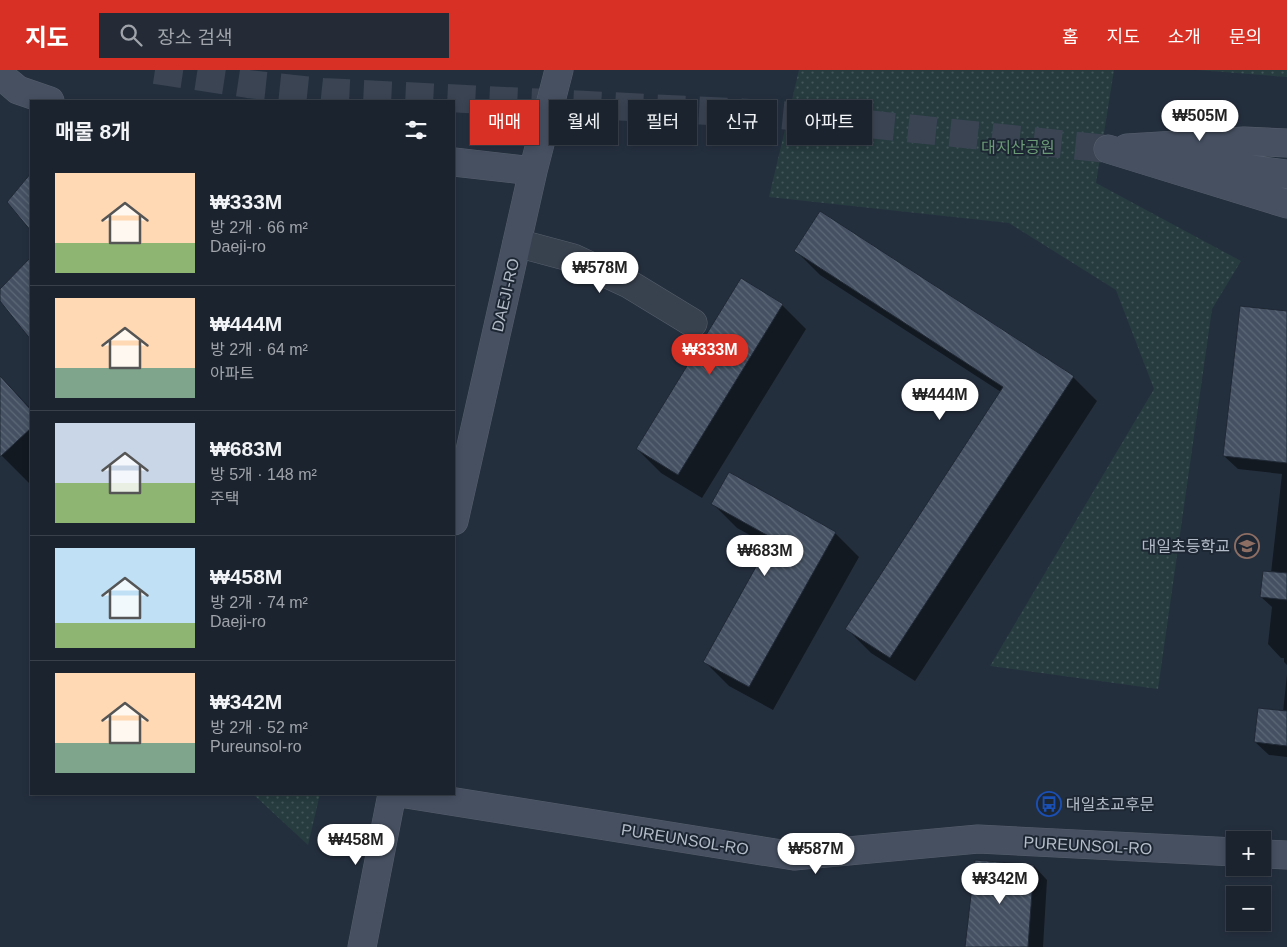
<!DOCTYPE html>
<html lang="ko">
<meta charset="utf-8">
<style>
:root{--surface:#1b232e;--page:#242b36;--text:#f1f3f6;--muted:#a0a4aa;--line:#39404a;--accent:#d93025}
body{margin:0;font-family:Helvetica,"Noto Sans KR",sans-serif;background:var(--page);color:var(--text);height:100vh;display:flex;flex-direction:column;font-size:19px;white-space:nowrap}
*{box-sizing:border-box;margin:0}
p{font-size:16px;color:var(--muted)}
.icon{flex:none;width:28px;height:28px;fill:none;stroke:currentColor;stroke-width:2;stroke-linecap:round;stroke-linejoin:round}
.map{position:relative;flex:1;overflow:hidden}
.drawer{position:absolute;left:30px;top:30px;width:425px;height:695px;display:flex;flex-direction:column;background:var(--surface);border-radius:0px;box-shadow:0 2px 8px #0003,0 0 0 1px var(--line)}
.drawer>*{flex:none}
.guide{position:absolute;left:470px;top:30px;width:475px;height:45px;display:flex;gap:10px}
.tools{position:absolute;left:1226px;top:761px;display:grid;gap:10px}
.tools a{display:grid;place-items:center;width:45px;height:45px;border-radius:0px;background:var(--surface);box-shadow:0 2px 8px #0003,0 0 0 1px var(--line);font-size:25px}
.price{position:absolute;translate:-50% -42px;padding:0 11px;border-radius:18px;background:#fff;color:#222;font-size:16px;line-height:32px;filter:drop-shadow(0 1px 2px #0008)}
.price::after{content:'';position:absolute;left:50%;top:30px;width:15px;height:11px;margin-left:-8px;background:inherit;clip-path:polygon(0 0,100% 0,50% 100%)}
.price.on{background:var(--accent);color:#fff}
ul{padding:0;list-style:none}
li{display:flex;align-items:center;gap:15px;height:125px;padding:0 25px}
li+li{border-top:1px solid var(--line)}
li span{display:grid;place-items:center;flex:none;width:140px;height:100px;border-radius:0px;color:#555}
li>.icon{margin-inline-start:auto}
span .icon{width:60px;height:60px;fill:#fffc;stroke-width:1}
li b{font-size:21px}
h2{display:flex;justify-content:space-between;align-items:center;height:60px;padding:0 25px;font-size:21px}
.chip{padding:0 18px;border-radius:0px;background:var(--surface);box-shadow:0 2px 8px #0003,0 0 0 1px var(--line);font-size:18px;line-height:45px}
.chip.on{background:var(--accent);color:#fff}
header{display:flex;align-items:center;gap:30px;box-sizing:border-box;height:70px;padding:0 25px;background:var(--accent);color:#fff}
header strong{font-size:24px}
nav{display:flex;gap:28px;margin-inline-start:auto;font-size:18px}
.search{width:350px;height:45px;background:var(--page);display:flex;align-items:center;gap:12px;box-sizing:border-box;padding:0 18px;border-radius:0px;color:var(--muted);font-size:19px}
.map>svg:first-child{display:block}
</style>
<header>
<strong>지도</strong>
<div class="search"><svg class="icon" aria-label="search" viewBox="0 0 24 24"><circle cx="10" cy="10" r="6"/><path d="M15 15l6 6"/></svg>장소 검색</div>
<nav><a>홈</a><a>지도</a><a>소개</a><a>문의</a></nav>
</header>
<div class="map">
<svg width="1287" height="877" viewBox="0 0 1287 877">
<defs>
<pattern id="grass-dots" width="8" height="8" patternUnits="userSpaceOnUse" patternTransform="scale(1.25)"><rect width="8" height="8" fill="#263c3f"/><path d="M2 2h.1M6 6h.1" fill="none" stroke="#435659" stroke-width="1.8" stroke-linecap="round"/></pattern>
<pattern id="building-back-hatch" width="6" height="6" patternUnits="userSpaceOnUse" patternTransform="scale(1.25)"><rect width="6" height="6" fill="#455162"/><path d="M-1 5l2 2M0 0l6 6M5-1l2 2" fill="none" stroke="#5d6877"/></pattern>
</defs>
<rect width="100%" height="100%" fill="#242f3e"/>
<path fill="url(#grass-dots)" d="M799,0H1114L1096,113L1241,191L1212,239L1158,619L990,596L1154,319L1116,220L1009,153L769,127Z
M1197,0H1287V7Z
M253,724H320L308,775Z"/>
<path fill="#0007" d="M31,105V159L9,132Z
M796,181L1073,307L1097,331L915,611L871,583L847,559L1001,322L820,205Z
M31,189V268L0,228V221Z
M741,210L782,235L806,259L702,428L661,403L637,379Z
M1287,242V595L1284,592V588H1281L1268,574L1272,537L1261,527L1271,503L1282,404L1238,399L1224,386Z
M0,306L31,339V415L0,384Z
M713,434L835,463L859,487L773,640L729,616L705,592L770,476L737,458Z
M1287,604V687L1269,685L1255,672L1283,642Z
M1034,796L1047,810L1043,877H966Z"/>
<path fill="url(#building-back-hatch)" stroke="#1f2835" d="M31,103V161L7,132Z
M820,141L1074,306L890,588L845,559L1003,317L794,181Z
M31,187V270L0,231V219Z
M741,208L783,234L678,405L636,379Z
M1240,236L1287,241V393L1223,386Z
M0,306L31,340V358L0,387Z
M729,402L836,462L749,617L703,592L772,468L711,434Z
M1263,501L1287,503V530L1260,527Z
M1258,638L1287,641V676L1254,672Z
M975,790L1034,795L1028,877H965Z"/>
<g fill="none" stroke-linecap="round" stroke-linejoin="round">
<path stroke="#3a4453" stroke-width="28" stroke-dasharray="28 14" stroke-linecap="butt" d="M155,0L248,14L323,22L771,44L1108,79"/>
<defs>
<path id="street" d="M517,173L573,188L629,214L693,253"/>
<path id="secondary" d="M0,5L18,20L50,31
M1127,78L1244,71L1287,73
M1108,79L1287,134
M454,92L533,101
M1199,93L1287,104
M454,451L533,101L559,0
M406,724L794,786L978,769L1235,782
M1262,784L1287,785
M362,877L392,724"/>
</defs>
<use href="#street" stroke="#565f6c" stroke-width="29"/>
<use href="#secondary" stroke="#565f6c" stroke-width="29"/>
<use href="#street" stroke="#38414e" stroke-width="28"/>
<use href="#secondary" stroke="#465061" stroke-width="28"/>
</g>
<defs>
<symbol id="school-ring" viewBox="-11 -11 22 22"><circle r="9.5" fill="#1d2633" stroke="#8d6e63" stroke-width="1.5"/><path d="M0-5L7-2L0 1L-7-2ZM-4 1L0 2.5L4 1V4Q0 6-4 4Z" fill="#8d6e63"/></symbol>
<symbol id="bus-ring" viewBox="-11 -11 22 22"><circle r="9.5" fill="#1d2633" stroke="#1a4fb4" stroke-width="1.5"/><path d="M-5-6H5V4H4V6H2V4H-2V6H-4V4H-5ZM-3.5-4V0h7V-4ZM-3.5 1.2v1.5H-2V1.2ZM2 1.2v1.5H3.5V1.2Z" fill="#1a4fb4"/></symbol>
</defs>
<g fill-rule="evenodd">
<use href="#school-ring" x="1233" y="462" width="28" height="28"/>
<use href="#bus-ring" x="1035" y="720" width="28" height="28"/>
</g>
<g text-anchor="middle" stroke-width="4" stroke-linejoin="round" paint-order="stroke">
<g font-size="16" fill="#6b9a76" stroke="#1d2633">
<text x="1018" y="83">대지산공원</text>
</g>
<g font-size="16" fill="#b4bcc9" stroke="#1d2633">
<text transform="translate(505 225) rotate(-77)" y="6">DAEJI-RO</text>
<text transform="translate(685 769) rotate(9)" y="6">PUREUNSOL-RO</text>
<text transform="translate(1088 775) rotate(3)" y="6">PUREUNSOL-RO</text>
</g>
<g font-size="16" fill="#b4bcc9" stroke="#1d2633" text-anchor="end">
<text x="1230" y="482">대일초등학교</text>
<text x="1066" y="740" text-anchor="start">대일초교후문</text>
</g>
</g>
</svg>
<div class="tools">
<a>+</a>
<a>−</a>
</div>
<b class="price" style="left:1200px;top:72px">₩505M</b>
<b class="price" style="left:600px;top:224px">₩578M</b>
<b class="price on" style="left:710px;top:306px">₩333M</b>
<b class="price" style="left:940px;top:351px">₩444M</b>
<b class="price" style="left:765px;top:507px">₩683M</b>
<b class="price" style="left:356px;top:796px">₩458M</b>
<b class="price" style="left:816px;top:805px">₩587M</b>
<b class="price" style="left:1000px;top:835px">₩342M</b>
<div class="guide">
<a class="chip on">매매</a>
<a class="chip">월세</a>
<a class="chip">필터</a>
<a class="chip">신규</a>
<a class="chip">아파트</a>
</div>
<section class="drawer">
<h2>매물 8개<svg class="icon" aria-label="filters" viewBox="0 0 24 24"><path d="M4 7h16M4 17h16"/><circle cx="9" cy="7" r="2"/><circle cx="15" cy="17" r="2"/></svg></h2>
<ul>
<li><span style="background:linear-gradient(#ffd9b3 70%,#8fb573 0)"><svg class="icon" aria-label="home" viewBox="0 0 24 24"><path d="M3 11l9-7 9 7M6 9v11h12V9"/></svg></span><div><b>₩333M</b><p>방 2개 · 66 m²</p><p>Daeji-ro</p></div></li>
<li><span style="background:linear-gradient(#ffd9b3 70%,#7fa58c 0)"><svg class="icon" aria-label="home" viewBox="0 0 24 24"><path d="M3 11l9-7 9 7M6 9v11h12V9"/></svg></span><div><b>₩444M</b><p>방 2개 · 64 m²</p><p>아파트</p></div></li>
<li><span style="background:linear-gradient(#c9d6e8 60%,#8fb573 0)"><svg class="icon" aria-label="home" viewBox="0 0 24 24"><path d="M3 11l9-7 9 7M6 9v11h12V9"/></svg></span><div><b>₩683M</b><p>방 5개 · 148 m²</p><p>주택</p></div></li>
<li><span style="background:linear-gradient(#bfe0f5 75%,#8fb573 0)"><svg class="icon" aria-label="home" viewBox="0 0 24 24"><path d="M3 11l9-7 9 7M6 9v11h12V9"/></svg></span><div><b>₩458M</b><p>방 2개 · 74 m²</p><p>Daeji-ro</p></div></li>
<li><span style="background:linear-gradient(#ffd9b3 70%,#7fa58c 0)"><svg class="icon" aria-label="home" viewBox="0 0 24 24"><path d="M3 11l9-7 9 7M6 9v11h12V9"/></svg></span><div><b>₩342M</b><p>방 2개 · 52 m²</p><p>Pureunsol-ro</p></div></li>
</ul>
</section>
</div>
